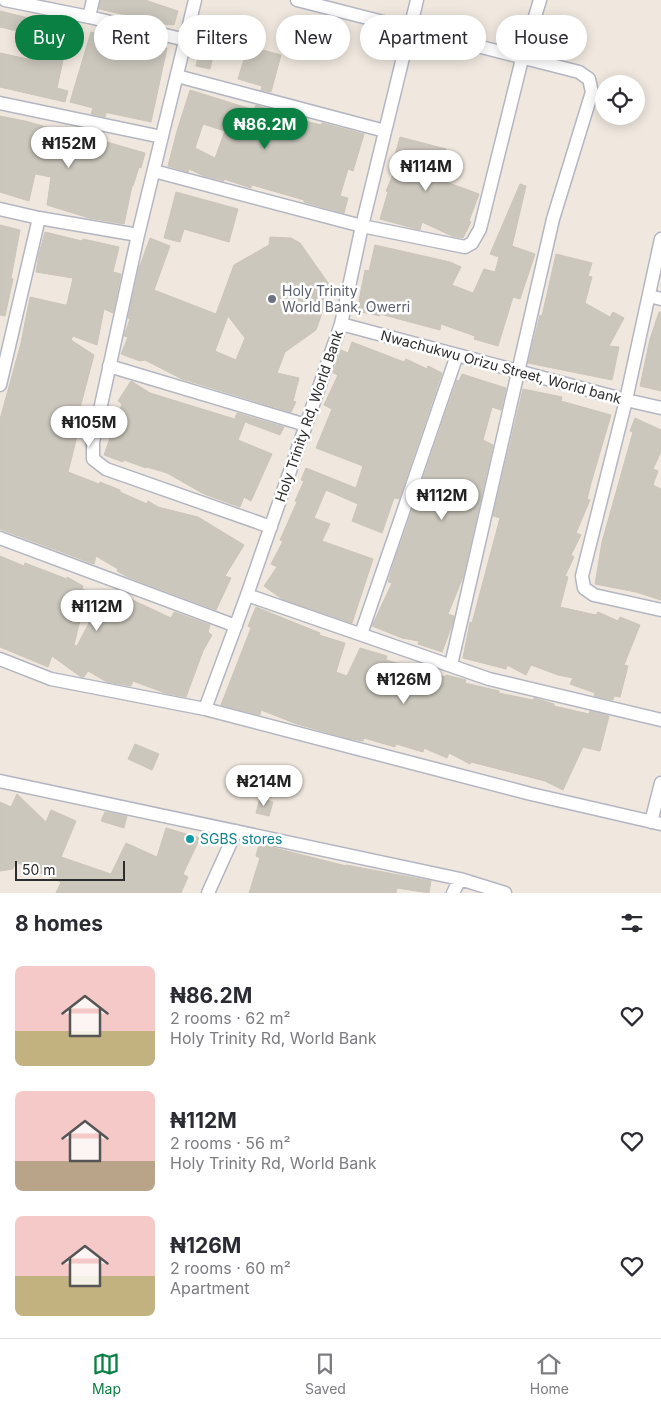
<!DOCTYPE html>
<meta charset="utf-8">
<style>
:root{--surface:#fff;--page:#f2f2f3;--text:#2b2b33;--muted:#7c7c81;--line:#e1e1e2;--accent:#0b8043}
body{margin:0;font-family:Inter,sans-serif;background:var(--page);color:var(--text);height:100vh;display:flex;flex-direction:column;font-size:19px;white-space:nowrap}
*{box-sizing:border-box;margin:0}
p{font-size:16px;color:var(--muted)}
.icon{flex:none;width:28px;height:28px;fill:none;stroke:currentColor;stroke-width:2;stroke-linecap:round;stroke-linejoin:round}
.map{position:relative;height:893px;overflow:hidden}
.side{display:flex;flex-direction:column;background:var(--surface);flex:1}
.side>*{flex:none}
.top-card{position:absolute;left:15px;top:15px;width:631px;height:45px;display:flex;gap:10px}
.tools{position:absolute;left:595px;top:75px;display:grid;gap:10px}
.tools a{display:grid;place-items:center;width:50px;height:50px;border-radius:50%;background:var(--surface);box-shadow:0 2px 12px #0003;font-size:25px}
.scale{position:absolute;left:15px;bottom:12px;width:110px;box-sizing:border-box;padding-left:5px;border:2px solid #2d2d2d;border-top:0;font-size:14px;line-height:18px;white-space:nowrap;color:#2d2d2d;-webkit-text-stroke:4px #fff;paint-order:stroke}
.price{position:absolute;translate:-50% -42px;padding:0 11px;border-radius:18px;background:#fff;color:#222;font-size:16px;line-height:32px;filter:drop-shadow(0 1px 2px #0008)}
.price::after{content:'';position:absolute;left:50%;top:30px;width:15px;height:11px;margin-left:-8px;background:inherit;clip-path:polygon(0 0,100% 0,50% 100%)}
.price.active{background:var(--accent);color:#fff}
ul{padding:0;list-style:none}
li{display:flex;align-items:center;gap:15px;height:125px;padding:0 15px}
li span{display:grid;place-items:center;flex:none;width:140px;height:100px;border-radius:8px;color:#555}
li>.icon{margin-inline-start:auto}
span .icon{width:60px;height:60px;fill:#fffc;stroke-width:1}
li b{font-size:21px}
h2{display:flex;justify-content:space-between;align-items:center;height:60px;padding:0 15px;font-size:21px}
.pill{padding:0 18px;border-radius:22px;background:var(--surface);box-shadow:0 2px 12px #0003;font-size:18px;line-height:45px}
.pill.active{background:var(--accent);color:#fff}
.tabs{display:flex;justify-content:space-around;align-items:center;height:70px;border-top:1px solid var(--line);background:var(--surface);font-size:14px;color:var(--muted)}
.tabs a{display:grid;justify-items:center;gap:2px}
.tabs .active{color:var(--accent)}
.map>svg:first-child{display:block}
</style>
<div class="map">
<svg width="661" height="893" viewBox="0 0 661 893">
<rect width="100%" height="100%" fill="#f0e8df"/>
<path fill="#cbc7bd" stroke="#ccc5b8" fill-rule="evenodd" d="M101,0H145L178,11L174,25L163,24V26L144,22V19L99,9Z
M0,11L70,28L57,88L68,91L65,102L0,87V53L37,61L38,58L42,59L47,38L0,27Z
M204,31L218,34L210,69L196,66Z
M91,32L131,43L132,41L140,42L141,38L161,42L160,46L167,48L151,122L109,113H106L105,117L91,114L93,108L70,102Z
M248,46L281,55L271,92L261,90L262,86L238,79Z
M190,90L254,110L256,105L297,119L321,125L322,123L364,134L353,171L348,169L340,196L348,198L344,213L304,202V200L252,185L251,188L224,179V181L204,176L189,169L188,172L168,166L177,131ZM203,124L225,131L215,158L195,148Z
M0,116L25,121L64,132L65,127L85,132L87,130L101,133L100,140L145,153L141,168L139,167L133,186H132L124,224L89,218L47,205L51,177L35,174L29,201L0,192Z
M400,137L446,149L438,179L479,194L469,221L471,222L463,238L452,236L422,222L420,230L380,219L388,192L386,191L398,163L393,162Z
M520,184L526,186L512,246L535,254L520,299L513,297L498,346L474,339L475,336L441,324L440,330L380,314V316L357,311L365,270L369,271L375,245L450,262L461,267L452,285L473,293L484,269L495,272L499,257L490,254Z
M176,192L238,209L229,242L184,229L180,242L164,238Z
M0,225L20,230L11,278L13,279L5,316L0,315Z
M45,232L82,241L83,239L119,247L113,272L121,274L113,313L104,309L97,345L73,336L71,340L94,355L80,408L84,409L68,472L99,484L100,482L120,490V492L147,504L148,501L158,507L198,517L244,545L225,576L231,578L216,610L128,577L117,571L118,569L96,556L94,564L91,563L0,529V419L21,343L30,297L65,305L67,304L73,278L36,272L39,254Z
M270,237L291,238L300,243L331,287L316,330L285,352L277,373L299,378L293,401L296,402L291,412L182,379L145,360L140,361L121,354L128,337L124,336L130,319L128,318L139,268L150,238L170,246L154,290L216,314L234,265L269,245ZM228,316L245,338L236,360L215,351Z
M556,254L592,263L588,276L592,277L585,303L610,317L613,312L624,318L609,346L619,347L612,380L528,363L540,315L542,316Z
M659,312H661V391L640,386L650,339Z
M352,342L404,362L406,359L427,369L428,366L442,373L399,499L394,498L382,533L352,521L358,504L326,490L314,518L330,524L322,541L373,559L352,623L282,599L264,586L277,567L271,564L283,541L280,540L297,502L295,501L304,481L301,480L306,468L356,488L363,466L316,448L332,409L324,405L338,375L333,373L341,350L348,353Z
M462,374L506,388L501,410L492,407L483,440L493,445L463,577L448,614L454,616L452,625L442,652L418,644L419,641L402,638L372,626L392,583L388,582L394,563L457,380L459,381Z
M131,381L150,393L241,421L235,418L237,413L284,427L280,435L245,422L238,440L272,454L251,501L244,497L240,507L204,494L167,473L147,467L146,468L124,460L123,462L104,455L122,404L118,401Z
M523,389L562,397L561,401L611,415L591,483L587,499L590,500L576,533L581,535L571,555L574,557L565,576L568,577L560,607L596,615L598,612L618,621L620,617L640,625L624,665L628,666L620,697L614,696L613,700L594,696L595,693L570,684L573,678L558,675L531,665L526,675L507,665L506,669L463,658L470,622L472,623L500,518L493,516Z
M635,418L661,430V452L653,469L658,471L653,485L661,489V600L636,592L595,584L602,542L633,432L630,431Z
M0,556L24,566L25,563L67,579V577L83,586L82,589L87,591L74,645L77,646L102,598L105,599L107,595L123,603L126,597L171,618L174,612L210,625L208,632L212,635L203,651L186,697L165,693L133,681L131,686L107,682L88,671L84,677H81L52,656L48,667L0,647Z
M256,607L320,633L319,635L345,643L336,672L347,676L360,648L387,656L386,660L425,671L426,670L445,677L446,675L466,680L465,683L499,691V693L533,700L534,698L554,704V706L589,714L590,711L609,716L600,751L583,747L563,790L545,781L471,762L470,764L449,753L447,758L424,748L423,752L396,744L395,747L364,738L363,741L347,738L297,724L261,710L260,715L221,705L251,628L248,626Z
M135,744L159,754L152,770L128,759Z
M17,794L46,822L51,810L76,821L61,857L111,874L126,843L157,857L166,828L200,838L183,874L188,877L181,893H56L61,882L16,862L13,869L0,871V802L11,807Z
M260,798L273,802L269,816L256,813Z
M105,812L127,816L124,828L101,821Z
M259,844L346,866V865L431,881L429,893L397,888L396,893H249L260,858L256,856Z"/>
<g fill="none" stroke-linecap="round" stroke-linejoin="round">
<defs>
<path id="street" d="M5,0L89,17L186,40
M195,0L138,235L93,442V459L106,469L271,527
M297,0L579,72L589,79L592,92L553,219L451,665
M89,17L93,0
M177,76L385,131
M0,103L162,137
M154,171L362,226L465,247L472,243L480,229L522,59L540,0
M0,209L39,218L138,235
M661,239L626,400L582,576L584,588L594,595L661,610
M649,296L661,299
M341,324L626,400L661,408
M109,366L306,425
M0,385L39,218
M0,538L236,626
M247,595L489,679L661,720
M361,634L457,355
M0,659L51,679L205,709L531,794L661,824
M205,709L247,595L341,324L362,226L417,0
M0,781L460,879L505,893
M651,822L661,783
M208,893L236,831
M453,893L460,879"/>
</defs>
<use href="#street" stroke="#b3b6c2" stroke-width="15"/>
<use href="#street" stroke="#fff" stroke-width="12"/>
</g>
<circle fill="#6b7280" stroke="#fff" stroke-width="2" cx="272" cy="299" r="5"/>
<circle fill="#0f9aa8" stroke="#fff" stroke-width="2" cx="190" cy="839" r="5"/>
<g text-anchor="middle" stroke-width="5" stroke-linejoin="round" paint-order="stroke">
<g font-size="14" fill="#5b616d" stroke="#fff" text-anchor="start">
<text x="282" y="296">Holy Trinity<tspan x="282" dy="16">World Bank, Owerri</tspan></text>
</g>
<g font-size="14" fill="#2d2d2d" stroke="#fff">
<text transform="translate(501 367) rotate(15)" y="5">Nwachukwu Orizu Street, World bank</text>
<text transform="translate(309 416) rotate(-71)" y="5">Holy Trinity Rd, World Bank</text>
</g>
<g font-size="14" fill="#0d838f" stroke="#fff" text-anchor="start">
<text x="200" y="844">SGBS stores</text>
</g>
</g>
</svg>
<div class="tools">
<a><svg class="icon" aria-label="locate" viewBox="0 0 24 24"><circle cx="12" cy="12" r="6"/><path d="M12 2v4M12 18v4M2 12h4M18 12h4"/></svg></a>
</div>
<div class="scale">50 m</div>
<b class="price active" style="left:265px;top:150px">₦86.2M</b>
<b class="price" style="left:69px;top:169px">₦152M</b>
<b class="price" style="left:426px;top:192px">₦114M</b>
<b class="price" style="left:89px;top:448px">₦105M</b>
<b class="price" style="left:442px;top:521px">₦112M</b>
<b class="price" style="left:97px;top:632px">₦112M</b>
<b class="price" style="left:404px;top:705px">₦126M</b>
<b class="price" style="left:264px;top:807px">₦214M</b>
<div class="top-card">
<a class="pill active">Buy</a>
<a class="pill">Rent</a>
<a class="pill">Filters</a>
<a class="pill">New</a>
<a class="pill">Apartment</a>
<a class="pill">House</a>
</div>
</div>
<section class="side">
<h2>8 homes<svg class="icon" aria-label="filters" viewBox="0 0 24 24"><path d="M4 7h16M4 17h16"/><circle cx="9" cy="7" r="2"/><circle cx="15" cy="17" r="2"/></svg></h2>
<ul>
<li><span style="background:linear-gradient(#f6c9c9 65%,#c2b280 0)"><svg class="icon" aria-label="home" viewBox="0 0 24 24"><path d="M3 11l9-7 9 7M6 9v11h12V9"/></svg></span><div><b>₦86.2M</b><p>2 rooms · 62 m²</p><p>Holy Trinity Rd, World Bank</p></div><svg class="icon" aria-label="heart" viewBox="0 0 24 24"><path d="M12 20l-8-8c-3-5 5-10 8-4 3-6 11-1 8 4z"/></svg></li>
<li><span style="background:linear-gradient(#f6c9c9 70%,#b9a48a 0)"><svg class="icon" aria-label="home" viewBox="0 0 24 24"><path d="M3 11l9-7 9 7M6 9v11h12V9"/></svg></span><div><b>₦112M</b><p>2 rooms · 56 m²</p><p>Holy Trinity Rd, World Bank</p></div><svg class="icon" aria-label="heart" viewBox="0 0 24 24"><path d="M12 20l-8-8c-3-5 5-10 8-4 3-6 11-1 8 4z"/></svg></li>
<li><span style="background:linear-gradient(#f6c9c9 60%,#c2b280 0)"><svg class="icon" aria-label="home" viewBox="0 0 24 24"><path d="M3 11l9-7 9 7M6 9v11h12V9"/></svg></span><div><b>₦126M</b><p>2 rooms · 60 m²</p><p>Apartment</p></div><svg class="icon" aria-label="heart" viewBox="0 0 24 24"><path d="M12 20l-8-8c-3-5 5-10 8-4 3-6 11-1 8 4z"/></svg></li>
</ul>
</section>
<nav class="tabs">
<a class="active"><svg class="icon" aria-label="map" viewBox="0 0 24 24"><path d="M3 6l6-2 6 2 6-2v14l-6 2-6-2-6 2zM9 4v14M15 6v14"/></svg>Map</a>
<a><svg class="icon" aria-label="saved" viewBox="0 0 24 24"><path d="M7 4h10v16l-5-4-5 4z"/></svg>Saved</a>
<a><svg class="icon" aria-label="home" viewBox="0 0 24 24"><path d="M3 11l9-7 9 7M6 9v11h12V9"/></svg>Home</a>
</nav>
